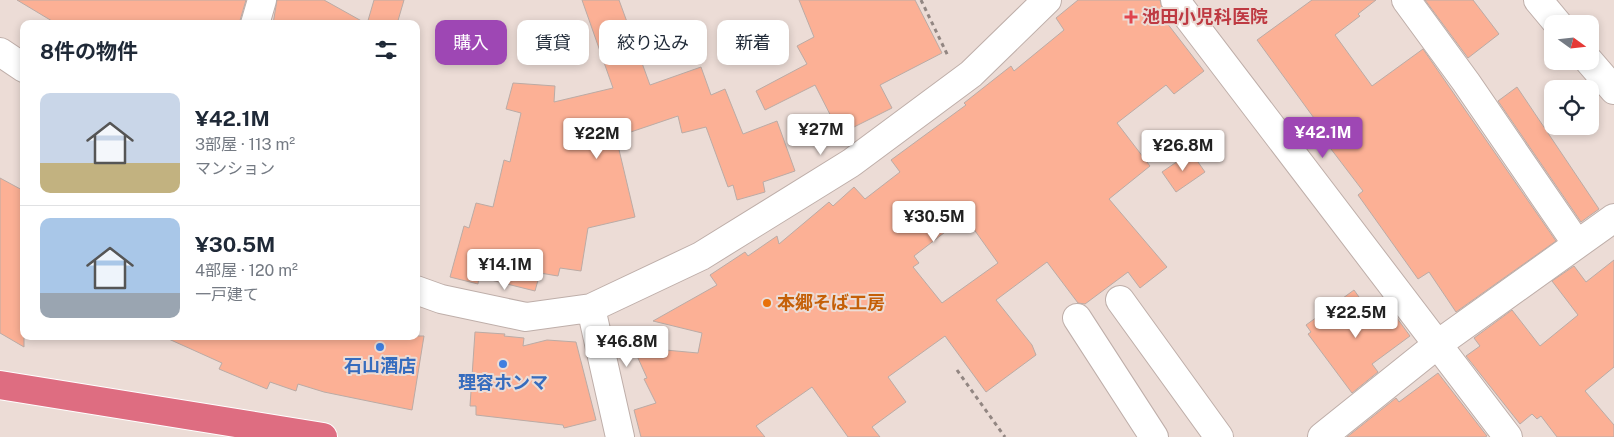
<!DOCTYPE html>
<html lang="ja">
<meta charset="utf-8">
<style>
:root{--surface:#fff;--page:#f6f6f7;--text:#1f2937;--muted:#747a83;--line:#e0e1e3;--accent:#9e47b4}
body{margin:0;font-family:"Public Sans","Noto Sans JP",sans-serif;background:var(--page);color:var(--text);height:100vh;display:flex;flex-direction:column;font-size:19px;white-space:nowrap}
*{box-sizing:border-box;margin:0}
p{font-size:16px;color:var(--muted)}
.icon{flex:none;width:28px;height:28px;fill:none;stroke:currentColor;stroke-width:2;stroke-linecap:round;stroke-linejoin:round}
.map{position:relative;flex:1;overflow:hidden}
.side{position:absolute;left:20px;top:20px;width:400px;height:320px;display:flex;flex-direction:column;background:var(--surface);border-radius:10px;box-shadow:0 2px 8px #0003}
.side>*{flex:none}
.banner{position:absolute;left:435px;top:20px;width:475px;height:45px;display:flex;gap:10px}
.needle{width:32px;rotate:105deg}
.controls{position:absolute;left:1544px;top:15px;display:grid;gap:10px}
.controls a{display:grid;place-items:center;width:55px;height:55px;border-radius:10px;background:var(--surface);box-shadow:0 2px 8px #0003;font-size:25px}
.price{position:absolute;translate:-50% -42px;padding:0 11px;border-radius:5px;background:#fff;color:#222;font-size:16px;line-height:32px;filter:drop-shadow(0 1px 2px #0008)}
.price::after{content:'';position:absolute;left:50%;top:30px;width:15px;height:11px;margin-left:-8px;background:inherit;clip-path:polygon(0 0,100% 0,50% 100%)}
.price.current{background:var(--accent);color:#fff}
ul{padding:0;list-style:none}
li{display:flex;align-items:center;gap:15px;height:125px;padding:0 20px}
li+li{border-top:1px solid var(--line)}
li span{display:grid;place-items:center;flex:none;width:140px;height:100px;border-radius:10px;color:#555}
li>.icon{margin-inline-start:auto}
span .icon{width:60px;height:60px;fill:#fffc;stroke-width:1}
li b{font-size:21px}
h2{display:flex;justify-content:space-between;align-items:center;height:60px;padding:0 20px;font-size:21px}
.pill{padding:0 18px;border-radius:10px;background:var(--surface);box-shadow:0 2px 8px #0003;font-size:18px;line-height:45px}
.pill.current{background:var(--accent);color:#fff}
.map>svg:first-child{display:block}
</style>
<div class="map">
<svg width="1614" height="437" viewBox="0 0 1614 437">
<rect width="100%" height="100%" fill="#ecdcd6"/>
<path fill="#fcb095" stroke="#bbaba5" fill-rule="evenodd" d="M17,0H246L239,24H57Z
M277,0H324L367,24L374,0H404L397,24H273Z
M582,0H619L650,85L701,67L711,95L725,89L743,134L777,121L795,171L763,182L765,192L737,200L733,185L728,187L706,127L682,133L678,116L616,137L635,217L588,228L581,271L560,268L558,276L540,273L535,291L479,277L478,284L450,277L464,226L469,228L476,203L493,207L504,160L510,162L521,113L506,109L513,83L555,86L554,102L613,88Z
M799,0H915L942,53L880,85L892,108L840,134L815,85L765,110L756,91L807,64L797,46L814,37Z
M1078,0H1160L1163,11L1160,14L1204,71L1174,94L1166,85L1117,123L1150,166L1109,199L1167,267L1140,288L1128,272L1085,304L1078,303L1047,262L996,300L1032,345L1036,355L986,392L945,336L888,377L906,402L872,427L880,437H848L812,387L756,426L765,437H641L634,410L656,403L644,379L647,378L633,347L698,353L702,333L653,321L717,285L710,275L745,252L748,256L777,236L779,244L829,202L833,206L854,187L865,199L900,172L891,160L966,105L964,103L1011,66L1014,71L1064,30L1056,18ZM968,221L998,263L942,303L913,267L919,263L914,256L953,226L956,230Z
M1312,0H1376L1358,14L1360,16L1335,35L1372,86L1423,49L1556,241L1456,312L1429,272L1418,279L1358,195L1363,191L1318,132L1322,129L1257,40Z
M1425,0H1473L1499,34L1468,58Z
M1517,87L1599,209L1581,222L1498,101Z
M1191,152L1205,172L1176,192L1162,172Z
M0,178L24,191V347L0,333Z
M1614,260V367L1585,391L1614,425V437H1557L1541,416L1537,419L1532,414L1520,424L1466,356L1480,346L1474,338L1512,310L1540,346L1578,315L1552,281L1574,266L1586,282Z
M1354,290L1374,318L1389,307L1410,336L1372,364L1378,372L1352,393L1308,334L1311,332L1306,325Z
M475,332L505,334L504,336L524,338L523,346L547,340L576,342L596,420L564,428L563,425L476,415V406H470Z
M162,336H424L412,410L324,392L298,384L296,391L270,382L267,389L219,369L222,363Z
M1438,373L1487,436L1485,437H1347L1396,398L1399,402Z"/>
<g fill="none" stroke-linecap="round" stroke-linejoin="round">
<defs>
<path id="minor" d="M1175,0L1508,437
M1406,0L1466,82L1577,244
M1538,0L1558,24
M255,24L262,0
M0,52L24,68
M1589,61L1614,90
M416,290L441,299L526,317L591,308L701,256L851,163L971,74L1047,0
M1120,300L1219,437
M591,308L620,437
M1077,318L1154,437
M1322,437L1438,344L1614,218"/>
<path id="highway" d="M0,385L323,437"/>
</defs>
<use href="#minor" stroke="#beaea9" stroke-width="30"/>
<use href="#highway" stroke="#fff" stroke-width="30"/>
<path stroke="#928682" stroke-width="3" stroke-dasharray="4 4" stroke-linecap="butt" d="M921,0L948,56
M957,370L1005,437"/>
<use href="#minor" stroke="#fff" stroke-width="28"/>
<use href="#highway" stroke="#de6d81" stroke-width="28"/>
</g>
<path fill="#e0444e" stroke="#ecdcd6" stroke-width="2" d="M1128.5 9.5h5v5h5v5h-5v5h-5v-5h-5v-5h5z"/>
<circle fill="#e8710a" stroke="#ecdcd6" stroke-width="2" cx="767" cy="303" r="5"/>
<g fill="#3f7fe0" stroke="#ecdcd6" stroke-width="2">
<circle cx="380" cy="347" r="5"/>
<circle cx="503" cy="364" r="5"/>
</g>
<g text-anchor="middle" stroke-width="4" stroke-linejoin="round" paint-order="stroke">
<g font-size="18" font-weight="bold" fill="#be3a42" stroke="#ecdcd6" text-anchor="start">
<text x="1142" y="23">池田小児科医院</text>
</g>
<g font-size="18" font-weight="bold" fill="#c56008" stroke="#ecdcd6" text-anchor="start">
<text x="777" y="309">本郷そば工房</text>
</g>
<g font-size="18" font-weight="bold" fill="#366cbe" stroke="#ecdcd6">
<text x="380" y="372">石山酒店</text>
<text x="503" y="389">理容ホンマ</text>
</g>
</g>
</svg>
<div class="controls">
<a><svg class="needle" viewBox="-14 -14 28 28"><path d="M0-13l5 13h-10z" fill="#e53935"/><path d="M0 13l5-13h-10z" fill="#747a83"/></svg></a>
<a><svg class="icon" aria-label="locate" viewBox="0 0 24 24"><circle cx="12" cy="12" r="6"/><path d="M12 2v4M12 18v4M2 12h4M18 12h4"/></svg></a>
</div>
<b class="price" style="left:821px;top:156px">¥27M</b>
<b class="price current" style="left:1323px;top:159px">¥42.1M</b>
<b class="price" style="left:597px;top:160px">¥22M</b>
<b class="price" style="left:1183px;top:172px">¥26.8M</b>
<b class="price" style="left:934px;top:243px">¥30.5M</b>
<b class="price" style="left:505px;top:291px">¥14.1M</b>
<b class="price" style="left:1356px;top:339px">¥22.5M</b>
<b class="price" style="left:627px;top:368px">¥46.8M</b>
<div class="banner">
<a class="pill current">購入</a>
<a class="pill">賃貸</a>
<a class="pill">絞り込み</a>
<a class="pill">新着</a>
</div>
<section class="side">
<h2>8件の物件<svg class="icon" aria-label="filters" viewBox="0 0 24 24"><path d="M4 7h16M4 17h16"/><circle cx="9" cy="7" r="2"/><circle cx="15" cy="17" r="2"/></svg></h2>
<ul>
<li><span style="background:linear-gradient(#c9d6e8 70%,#c2b280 0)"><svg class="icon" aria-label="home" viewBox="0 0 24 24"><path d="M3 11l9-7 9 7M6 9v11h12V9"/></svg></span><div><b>¥42.1M</b><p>3部屋 · 113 m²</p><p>マンション</p></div></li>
<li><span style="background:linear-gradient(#a9c7e8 75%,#9aa5b1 0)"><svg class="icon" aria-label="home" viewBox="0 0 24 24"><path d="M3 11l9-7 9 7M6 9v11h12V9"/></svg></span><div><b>¥30.5M</b><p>4部屋 · 120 m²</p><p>一戸建て</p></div></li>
</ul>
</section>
</div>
